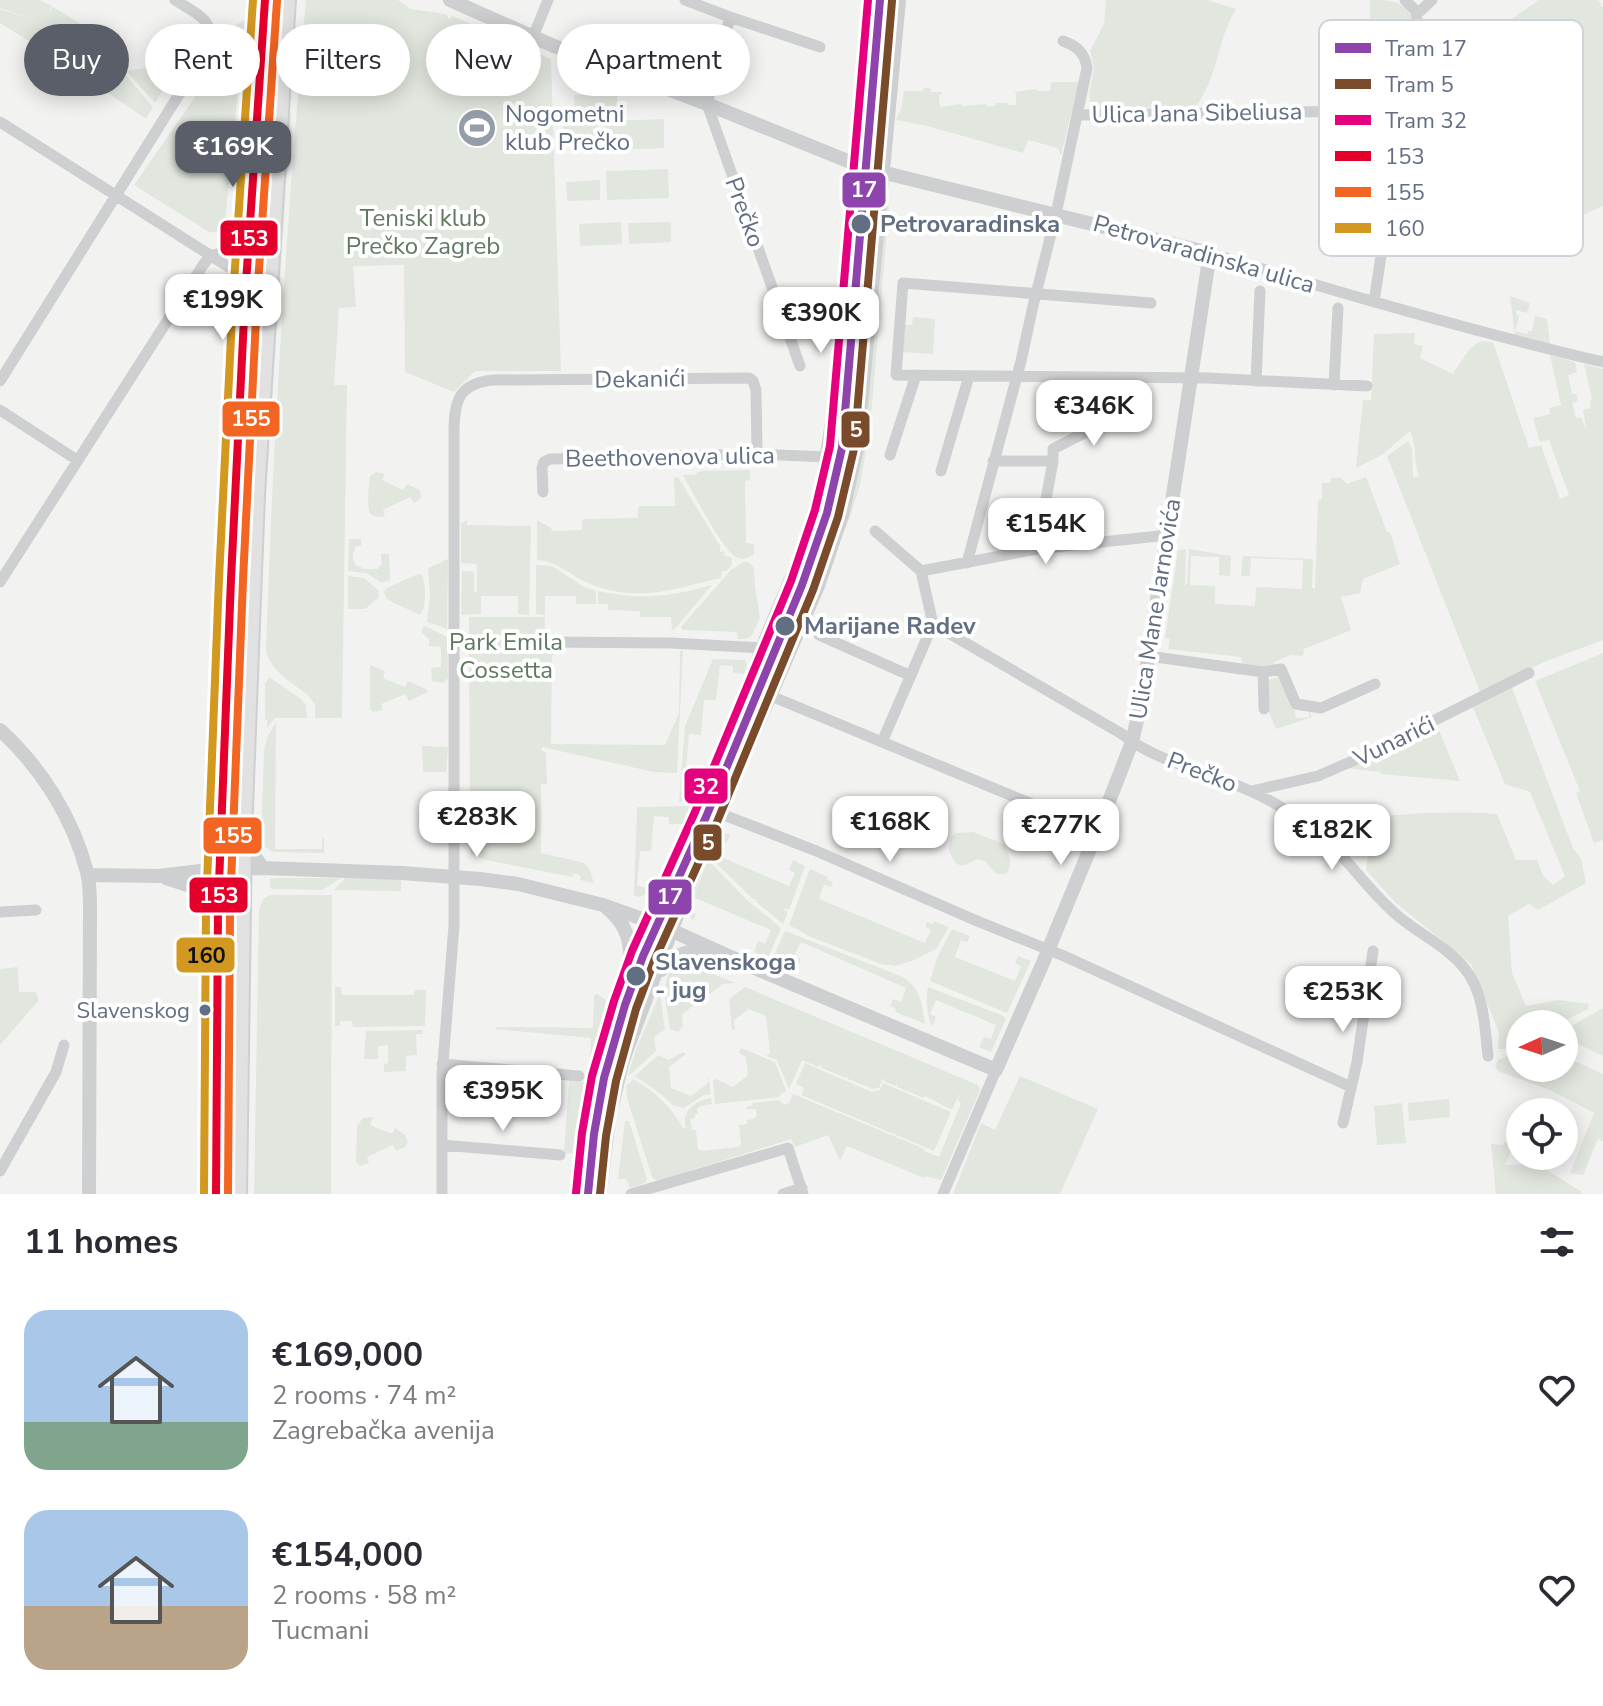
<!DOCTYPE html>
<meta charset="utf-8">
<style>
:root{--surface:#fff;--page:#f7f7f7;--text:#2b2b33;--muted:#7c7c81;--accent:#5a5e68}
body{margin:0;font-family:"Nunito Sans",sans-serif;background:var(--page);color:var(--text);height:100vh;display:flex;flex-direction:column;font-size:30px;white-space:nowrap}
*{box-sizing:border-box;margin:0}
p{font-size:26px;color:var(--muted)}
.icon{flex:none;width:44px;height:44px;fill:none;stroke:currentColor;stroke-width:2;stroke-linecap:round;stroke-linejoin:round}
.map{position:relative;height:1194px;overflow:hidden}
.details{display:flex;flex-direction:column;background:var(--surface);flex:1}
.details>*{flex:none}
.top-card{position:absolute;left:24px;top:24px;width:800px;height:72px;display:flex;gap:16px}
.needle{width:52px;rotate:267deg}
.controls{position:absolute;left:1506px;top:1010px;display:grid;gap:16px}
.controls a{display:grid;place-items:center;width:72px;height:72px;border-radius:50%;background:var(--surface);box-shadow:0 4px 20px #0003;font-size:40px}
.price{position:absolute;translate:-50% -68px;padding:0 18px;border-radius:16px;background:#fff;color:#222;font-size:26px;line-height:52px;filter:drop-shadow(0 2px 4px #0008)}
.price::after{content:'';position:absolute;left:50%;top:48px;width:24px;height:18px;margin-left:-12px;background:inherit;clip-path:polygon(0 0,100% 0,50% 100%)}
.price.current{background:var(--accent);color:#fff}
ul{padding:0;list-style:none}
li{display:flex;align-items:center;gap:24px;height:200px;padding:0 24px}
li span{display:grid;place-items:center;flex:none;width:224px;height:160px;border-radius:24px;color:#555}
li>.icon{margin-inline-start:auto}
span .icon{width:96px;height:96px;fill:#fffc;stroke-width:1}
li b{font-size:34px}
h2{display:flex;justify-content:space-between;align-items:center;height:96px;padding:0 24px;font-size:34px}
.tag{padding:0 28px;border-radius:36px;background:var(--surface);box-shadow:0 4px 20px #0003;font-size:28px;line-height:72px}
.tag.current{background:var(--accent);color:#fff}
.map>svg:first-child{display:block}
</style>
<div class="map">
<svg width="1603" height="1194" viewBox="0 0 1603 1194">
<rect width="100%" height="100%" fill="#f2f3f0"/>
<path fill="#e1e6de" d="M0,0H40L52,6L48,13L53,7L92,31L77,47L66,64L30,42L32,38L29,41L0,23V9L43,23L0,8Z
M273,0H276L262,205L260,285L246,542L236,828H234L243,586L242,512Z
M306,0H398L410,9L446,14L449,19L452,16L551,59L561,371H475L454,392L405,372L404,265L353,266L356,307L339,308L334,385H347L342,718H315V705L309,696C292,682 272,673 266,651C273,433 287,217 306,0Z
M1106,0H1207L1236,9C1218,38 1218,76 1197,105L1185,107L1098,108L1091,104L1089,95L1094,67L1090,51L1104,24Z
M1370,0C1389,0 1403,0 1412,17L1370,62Z
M1539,0H1598L1603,8V206L1503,251L1437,233L1414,173L1521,87L1494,64L1421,122L1437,26L1481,40Z
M247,18L244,55L221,52L222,34Z
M95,33L101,37L121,69L83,76L70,66Z
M221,55L241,58L224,233L209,232L134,185L213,71Z
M145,68L169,80L155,103L126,71Z
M123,72L153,107L146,119L86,78Z
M1051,82H1079L1061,155L1058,148L1028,140L1023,153L927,126L896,120L902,106L904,91H923V88H930L931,92H942V94L939,95L940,107L961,104L962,106L986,104L987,106H995V103H1007L1008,105H1016V94L1014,92L1037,89V91H1050Z
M617,93L618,118L575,119L574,95Z
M290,112L291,114L265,508V458L284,156Z
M664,119V148L606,150L604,121Z
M597,122L598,141L564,143L563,124Z
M668,169L669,198L607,200L606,171Z
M600,180V200L567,201L566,182Z
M885,203L889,207L870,427L860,485L850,517L837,548L862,454L866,427Z
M621,222L622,244L580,246L579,224Z
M671,222V242L629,244L628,223Z
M851,265H855L844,416L837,454L827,505L804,573L800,572L842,400Z
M1510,296L1530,303L1527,313L1516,310V313L1519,317L1515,331L1527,334L1528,331H1532L1535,316L1547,319L1550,344L1515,335Z
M913,317L935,319L933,354L903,352L905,325H912Z
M1415,333L1414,344L1423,346L1420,358L1453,374C1458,366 1470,345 1479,342C1481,341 1491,342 1493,342L1529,448L1541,445L1560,499L1569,495L1549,440L1540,442L1533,418L1550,414L1549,408L1561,405L1550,355L1575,362L1577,372L1568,375L1572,394H1576L1578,401L1572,403L1576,418L1581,417L1585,428L1586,427L1583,410L1591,408L1590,401L1592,400L1584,364L1603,369V640L1544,662L1481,694L1387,456L1408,441L1412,449L1413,477H1419C1413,461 1417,446 1410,431L1382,455L1356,468L1363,400H1371L1374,334Z
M750,470V480L745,481L746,543L754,544V554C748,558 743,561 736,557C723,551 692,491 683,475H694L700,471Z
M376,472L385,474L382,480L403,490L407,484L420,490L421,498L414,503L410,497L383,510L385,516C381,517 375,518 371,514C366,509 369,484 370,476Z
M678,477L720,546V552L724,551L725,556L732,558V564L727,571H722L721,578C675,588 641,603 593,585C571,577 561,562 537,560V520L551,528L552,531L582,530V521L584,519L638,518V508L640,506H675L674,478Z
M1366,477L1387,532H1390L1400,564L1363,579L1360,593L1341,597L1351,630L1304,649L1303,656L1291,655L1274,662V665L1261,668L1242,663L1241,657L1168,649L1170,639L1165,638L1178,550L1186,549L1185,585L1187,584L1189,549L1231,556L1230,576L1219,575V557L1191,556L1190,585L1215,586V604L1255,606L1256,587L1302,589L1303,560L1251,558L1250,576H1241L1243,556L1313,559L1312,588L1315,589L1318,500L1322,499V483H1330L1331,478H1341L1347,484Z
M467,520V525L531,526L529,615L518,614V596H481V614L461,615L462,571L474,572V592H477V564L461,563V524Z
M349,539H361V546H355V551L353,552V561H355V566H361L362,569H378L379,566L382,565L381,554H389L390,580L382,583L366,573L348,571Z
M448,559L447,629L427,622L430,596L428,568Z
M744,562L750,563L754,568L755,587L760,618L751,637L744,639H738L737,632L683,630L681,627L687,620L731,570Z
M536,565L552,566L584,587L596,591V604H576V596H545V615L536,614Z
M418,574L422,575C426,587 427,605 420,615L390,601L386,598L384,592L387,588Z
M348,576L364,578L378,590L379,597L365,609H348Z
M712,585L674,630H672L671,617H640V611L608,610V604H598V591C641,600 670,597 712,585Z
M469,617H545L544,648L558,649L552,656L551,744L665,745L679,713L680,651L683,650L677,773L654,772L542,747V751L546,752L547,784H541V853L584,863L589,868L594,883L580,880L581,876L574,873L572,877L486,860L471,854L470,852Z
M425,626L447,637L448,678L443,683L432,681L431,668L441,667V647L429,646V639L422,633V628Z
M1603,653V840L1594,843L1576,793L1580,791L1535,681Z
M713,659L745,660L747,665L744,674L733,673V666L720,665L716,700H704L701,735L689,734L686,770L702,772L703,765H708L692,802H679L685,726Z
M370,665L385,671L383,678L405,687L408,681L426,689L428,692L409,701L405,694L381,704L383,710L373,712L370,709Z
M269,677L301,699L306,705L307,718H275L267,728V720L265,719V684Z
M1278,677L1294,707L1296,718L1309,717V711L1312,717L1276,729L1268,710L1266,681Z
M1511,685L1573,848L1581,859L1586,883L1538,910L1529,904L1508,916L1512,973L1526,1006L1558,1000L1589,1004L1588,1009L1558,1024H1520V1042L1504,1049H1498L1499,1032L1471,964L1395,902L1366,870L1372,817C1414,813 1455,811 1497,814L1516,860H1537L1543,875L1553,885L1565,876L1530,792L1505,784L1472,705Z
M276,722L275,849H322V837L324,839V853L273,852L265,847L261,841L264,751L267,738Z
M1436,723L1460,781L1381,774V772L1346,768Z
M422,746L448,747L446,772H423Z
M691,806L683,824H669V817L654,816L651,851H640L637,886L652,888L653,881H658C654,890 647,893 640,897L634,896L637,807Z
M721,831L730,835L726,843L719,841L714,854L789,886L795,873L789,870L793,860L805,866L789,910L781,908L788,912L783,924L755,901L757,899H753L712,859L711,855Z
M973,832L1004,844C1009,853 1014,865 1006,874H997C993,871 986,861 982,860C971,856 962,876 952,857C948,850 948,844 951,837L956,833Z
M708,860L747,900L781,928L768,958L754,952L758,941L765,944L771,930L695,898L689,911L696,915L693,921L688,911Z
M810,869L828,877L827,880L833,882L831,887L824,885L819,899L925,943L931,930L925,926L927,922L933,924L934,921L949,927L936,949L914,960L895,966L881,964L811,937L789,925Z
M277,878H341L322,890L273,889L270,887V879Z
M345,878L401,879V891L334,890Z
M270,895H332L331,1194H254L259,910L263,899Z
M227,915H230L228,1016L229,1194H224Z
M952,929L970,936L967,942L961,940L955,957L1015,981L1021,966L1015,963L1018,956L1031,961L1007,1013L930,981L937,958Z
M785,931L903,977C921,989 922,1004 925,1024L896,1012L895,1008L890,1006L893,999L901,1002L906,988L801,942L794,956L801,959L798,966L792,964L787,966L772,960Z
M684,962L735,983L723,984L682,1014L683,1026L678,1032L670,1029C667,1006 655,972 684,962Z
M18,967L19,992H36L39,1000L0,1045V969Z
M335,987H341L342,995H414L415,990H426L425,1026L353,1027L352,1021H340V1026H335Z
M745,987L978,1085L980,1090L941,1180L925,1176L924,1178L847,1146L840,1161L828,1135L795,1147L791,1139L661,1180H655L652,1177L627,1098L626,1086L633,1079C657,1093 669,1105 684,1129L686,1128C680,1112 697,1099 711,1098L712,1104L701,1106L697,1109L698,1114H695V1118L690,1119L692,1130H696L698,1149L702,1151L738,1147L741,1144L739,1125L747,1124V1120L753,1119L757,1116L756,1109H747V1106H752L753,1103L779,1100L784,1105L789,1103L793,1094L925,1149L924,1151L939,1157L961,1103L958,1100L961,1091L953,1108L950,1109L925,1096L923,1098L910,1092V1090L909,1092L897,1087V1084L895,1086L884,1081L883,1078L879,1088L873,1089L848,1079V1077L846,1078L822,1068L820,1065L818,1067L802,1060L789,1089L777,1060L766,1056L770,1053L766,1016L749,1009L734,1020L735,1029L732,1030L729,999Z
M928,987L1004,1016L1006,1019L991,1052L979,1047L984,1037L991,1039L996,1025L936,1000L930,1014L936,1017L932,1027C927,1014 925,1001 928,987Z
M597,994L606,1000L589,1074L591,1038L496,1029V1027L593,1028L594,995Z
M660,994L665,1029L654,1037L656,1051L631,1074L628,1075L637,1047Z
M1603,1008V1056L1564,1037V1030Z
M422,1030L423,1034H416L417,1055L406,1056V1071L384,1072V1064L388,1063V1045L378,1046V1059H364L366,1031Z
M741,1048L775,1062L786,1091L782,1093L779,1097L715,1104L713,1080L716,1079L733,1087L748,1075L746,1057L739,1053Z
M1520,1050V1068H1564V1056L1603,1074V1141L1598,1139L1583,1175L1570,1173L1594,1113L1550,1090L1498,1071L1495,1066L1498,1060Z
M683,1052L686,1054L669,1067L671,1088L691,1096L708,1083V1075L711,1094L704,1095L684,1108L673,1105L658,1092L635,1076L658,1055L669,1060Z
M805,1063L872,1092L880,1090L883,1083L951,1112L934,1151L801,1095L804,1088L796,1084Z
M1020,1076L1098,1109L1060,1194H953L981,1123L995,1130Z
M585,1077L588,1078L576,1154L564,1153L569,1081L584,1082Z
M1449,1099L1450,1117L1409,1121L1408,1103Z
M1402,1103L1406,1143L1377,1145L1374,1106Z
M371,1117L373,1118L370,1125L392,1134L395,1128L405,1135L408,1142L405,1147L396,1151L393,1145L367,1157L369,1163L360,1166L356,1162L357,1126L363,1118Z
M625,1121H629L647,1179L645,1183L630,1188L626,1179H618Z
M1504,1142L1514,1144L1505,1165L1532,1164L1547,1170L1582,1192L1580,1194H1496L1491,1144L1503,1145Z"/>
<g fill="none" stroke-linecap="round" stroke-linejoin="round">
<defs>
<path id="secondary" d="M216,1194L218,909L231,579L245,298L265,0
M238,1194L243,833L256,494L287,0"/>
</defs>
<use href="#secondary" stroke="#ced0d0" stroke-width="20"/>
<path stroke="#cecfd0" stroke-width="11" d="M685,0L730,17L820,47
M1417,14L1432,0
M730,17L707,104L800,366
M533,37L548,0
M1077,115L1365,111
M0,122L232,269L242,290
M1210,253C1340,293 1471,331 1603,362
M1374,302L1417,20L1416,11L1405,0
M1151,303L903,283L896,375L1208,378L1367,386
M0,381L210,45C214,18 195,13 175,0
M1256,381L1260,291
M1334,385L1338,308
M0,410L77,460
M890,455L916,375
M993,461H1053L1037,549
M1053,461V449L1088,431L1114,422
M941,471L969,376
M543,492L542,468L544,462L550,459L757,454L827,457
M875,531L921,571L933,624L1122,734C1155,762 1210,772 1250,791C1267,798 1304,820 1318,832C1347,857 1368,891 1398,916C1419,934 1448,947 1465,969C1484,992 1485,1028 1488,1056
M967,563L1021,361L1033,306L1056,214L1087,68C1085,53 1077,46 1063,41
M921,571L1037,549L1168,535
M0,582L203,265L210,256L231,250L250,233
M819,635L911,676
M545,642L671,643L763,648
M1148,656L1263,672L1264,709
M1263,672L1281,669L1296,704L1321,708L1375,684
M771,696L1097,831
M882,742L933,624
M1252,791L1318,776L1357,759L1529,673
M719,813L814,850L977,921L1064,956L1351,1087
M0,912L36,910
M442,1064L579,1076
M1343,1123L1357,1062L1373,951
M442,1145L560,1155
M0,1171L56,1072L64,1045
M442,1194V1075L454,926V435C454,403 457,383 494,380L749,378L753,381L756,390L757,454
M631,1194L788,1148L803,1194
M783,1194L802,1188
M943,1194L996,1070"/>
<path stroke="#cecfd0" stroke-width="14" d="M0,730C41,767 73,818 87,872C90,884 90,897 90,909L89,1194
M243,841L263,868
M88,875L158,876L200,871L263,868L402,873L480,879L518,884L603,905L657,924L764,972L996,1070L1042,965L1101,822L1132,742L1142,698L1210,253L865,168L707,104L554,46L450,0
M166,878L200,889L218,909
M607,908C622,921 630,934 630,955
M661,970C676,953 691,948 714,952
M581,1194L591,1113L607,1033L617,993L641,935L661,897L724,751L767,636L803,551L822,485L833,416L839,367L870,0
M600,1194L609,1117L623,1060L681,905L719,813L818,586L842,515L857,448L899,0"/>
<use href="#secondary" stroke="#e1e1e2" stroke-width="16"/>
<defs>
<path id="bus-1" d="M216,1194L218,909L231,579L245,298L265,0"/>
<path id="bus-2" d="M228,1194L230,909L243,580L257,299L277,1"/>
<path id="bus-3" d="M204,1194L206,909L219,579L233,297L253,0"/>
</defs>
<use href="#bus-1" stroke="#fff" stroke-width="14"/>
<use href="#bus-2" stroke="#fff" stroke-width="14"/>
<use href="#bus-3" stroke="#fff" stroke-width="14"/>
<use href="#bus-1" stroke="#e4002b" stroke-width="8"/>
<use href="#bus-2" stroke="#f26522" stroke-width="8"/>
<use href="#bus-3" stroke="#d29820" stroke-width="8"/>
<defs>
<path id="tram-1" d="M588,1194L594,1134L604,1078L625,1005L643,956L706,817L802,585L827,513L842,448L880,0"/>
<path id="tram-2" d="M600,1194L606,1136L616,1081L636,1009L654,961L717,822L813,590L838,517L854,449L892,1"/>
<path id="tram-3" d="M576,1193L582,1133L592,1076L614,1001L632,951L695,812L791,581L815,510L830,446L868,0"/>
</defs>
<use href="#tram-1" stroke="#fff" stroke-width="14"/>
<use href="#tram-2" stroke="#fff" stroke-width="14"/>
<use href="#tram-3" stroke="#fff" stroke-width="14"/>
<use href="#tram-1" stroke="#8e44ad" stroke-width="8"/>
<use href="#tram-2" stroke="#7a4b2a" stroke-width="8"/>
<use href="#tram-3" stroke="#e5007d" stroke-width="8"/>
</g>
<defs>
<symbol id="stadium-disc" viewBox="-11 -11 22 22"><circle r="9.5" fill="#949da8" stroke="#fff"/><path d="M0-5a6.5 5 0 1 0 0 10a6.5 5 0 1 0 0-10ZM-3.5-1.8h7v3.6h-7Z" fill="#fff"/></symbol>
</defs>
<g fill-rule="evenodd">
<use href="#stadium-disc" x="455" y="106" width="44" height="44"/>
</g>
<g fill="#626e82" stroke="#fff" stroke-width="3">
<circle cx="861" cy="224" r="11"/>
<circle cx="785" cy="626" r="11"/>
<circle cx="636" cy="976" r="11"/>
<circle cx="205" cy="1010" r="7"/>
</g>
<g text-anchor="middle" stroke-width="8" stroke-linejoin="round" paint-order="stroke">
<g font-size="22" fill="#626e82" stroke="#fff" text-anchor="end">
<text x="190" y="1018">Slavenskog</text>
</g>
<g font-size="24" fill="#626e82" stroke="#fff">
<text transform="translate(1197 113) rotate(-1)" y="8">Ulica Jana Sibeliusa</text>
<text transform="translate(745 212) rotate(70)" y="8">Prečko</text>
<text transform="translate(1204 254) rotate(16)" y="8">Petrovaradinska ulica</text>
<text transform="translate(640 379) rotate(-1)" y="8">Dekanići</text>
<text transform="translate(670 457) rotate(-1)" y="8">Beethovenova ulica</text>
<text transform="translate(1155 609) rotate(-81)" y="8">Ulica Mane Jarnovića</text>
<text transform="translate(1394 741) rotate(-26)" y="8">Vunarići</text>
<text transform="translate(1202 772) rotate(21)" y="8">Prečko</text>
</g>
<g font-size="24" fill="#626e82" stroke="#fff" text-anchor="start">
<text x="505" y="122">Nogometni<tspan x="505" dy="28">klub Prečko</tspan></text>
</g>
<g font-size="24" fill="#617961" stroke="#fff">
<text x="423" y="226">Teniski klub<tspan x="423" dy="28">Prečko Zagreb</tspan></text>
<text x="506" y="650">Park Emila<tspan x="506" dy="28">Cossetta</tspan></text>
</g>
<g font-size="24" font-weight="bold" fill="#626e82" stroke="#fff" text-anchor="start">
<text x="880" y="232">Petrovaradinska</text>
<text x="804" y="634">Marijane Radev</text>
<text x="655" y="970">Slavenskoga<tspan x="655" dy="28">- jug</tspan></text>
</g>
</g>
<rect x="1319" y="20" width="264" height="236" rx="12" fill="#fff" stroke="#d0d4da" stroke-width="2"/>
<rect x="1335" y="43" width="36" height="10" fill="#8e44ad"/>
<rect x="1335" y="79" width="36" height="10" fill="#7a4b2a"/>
<rect x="1335" y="115" width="36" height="10" fill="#e5007d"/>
<rect x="1335" y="151" width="36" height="10" fill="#e4002b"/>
<rect x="1335" y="187" width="36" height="10" fill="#f26522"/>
<rect x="1335" y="223" width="36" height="10" fill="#d29820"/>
<g font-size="22" fill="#626e82">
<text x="1385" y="56">Tram 17</text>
<text x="1385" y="92">Tram 5</text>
<text x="1385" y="128">Tram 32</text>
<text x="1385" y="164">153</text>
<text x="1385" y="200">155</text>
<text x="1385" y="236">160</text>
</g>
<g stroke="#fff" stroke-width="3">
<rect x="841" y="171" width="46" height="38" rx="8" fill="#8e44ad"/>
<rect x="219" y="219" width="60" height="38" rx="8" fill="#e4002b"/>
<rect x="221" y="400" width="60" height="38" rx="8" fill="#f26522"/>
<rect x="840" y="410" width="31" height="39" rx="8" fill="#7a4b2a"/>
<rect x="683" y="767" width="46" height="38" rx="8" fill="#e5007d"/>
<rect x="202" y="816" width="61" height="39" rx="8" fill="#f26522"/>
<rect x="692" y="823" width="31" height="39" rx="8" fill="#7a4b2a"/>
<rect x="188" y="876" width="61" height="38" rx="8" fill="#e4002b"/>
<rect x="647" y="878" width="46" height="38" rx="8" fill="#8e44ad"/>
<rect x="175" y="936" width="61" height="38" rx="8" fill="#d29820"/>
</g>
<g font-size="22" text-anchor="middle" font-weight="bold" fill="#fff">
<text x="864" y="197">17</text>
<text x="249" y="246">153</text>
<text x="251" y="426">155</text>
<text x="856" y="437">5</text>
<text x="706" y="794">32</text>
<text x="233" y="843">155</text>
<text x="708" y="850">5</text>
<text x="219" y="903">153</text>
<text x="670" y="904">17</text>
</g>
<g font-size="22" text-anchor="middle" font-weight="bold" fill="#111">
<text x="206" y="963">160</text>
</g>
</svg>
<div class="controls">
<a><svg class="needle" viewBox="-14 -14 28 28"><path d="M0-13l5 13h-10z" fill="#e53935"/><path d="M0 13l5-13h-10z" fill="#7c7c81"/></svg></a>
<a><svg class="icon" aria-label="locate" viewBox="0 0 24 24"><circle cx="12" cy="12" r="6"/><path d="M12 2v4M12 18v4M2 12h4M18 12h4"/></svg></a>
</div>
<b class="price current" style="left:233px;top:189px">€169K</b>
<b class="price" style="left:223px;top:342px">€199K</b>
<b class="price" style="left:821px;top:355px">€390K</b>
<b class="price" style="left:1094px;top:448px">€346K</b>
<b class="price" style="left:1046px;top:566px">€154K</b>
<b class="price" style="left:477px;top:859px">€283K</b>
<b class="price" style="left:890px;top:864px">€168K</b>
<b class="price" style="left:1061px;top:867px">€277K</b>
<b class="price" style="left:1332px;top:872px">€182K</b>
<b class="price" style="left:1343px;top:1034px">€253K</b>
<b class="price" style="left:503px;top:1133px">€395K</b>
<div class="top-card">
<a class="tag current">Buy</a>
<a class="tag">Rent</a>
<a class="tag">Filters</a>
<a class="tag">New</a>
<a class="tag">Apartment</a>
</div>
</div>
<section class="details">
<h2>11 homes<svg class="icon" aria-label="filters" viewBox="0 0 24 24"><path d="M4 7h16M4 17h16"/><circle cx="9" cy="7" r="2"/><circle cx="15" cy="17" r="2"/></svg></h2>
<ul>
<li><span style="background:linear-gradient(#a9c7e8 70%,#7fa58c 0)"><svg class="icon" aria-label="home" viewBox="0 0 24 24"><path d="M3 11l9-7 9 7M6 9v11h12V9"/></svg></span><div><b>€169,000</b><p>2 rooms · 74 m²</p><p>Zagrebačka avenija</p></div><svg class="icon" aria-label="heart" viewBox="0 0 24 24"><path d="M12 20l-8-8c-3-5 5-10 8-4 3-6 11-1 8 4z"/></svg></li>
<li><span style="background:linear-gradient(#a9c7e8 60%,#b9a48a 0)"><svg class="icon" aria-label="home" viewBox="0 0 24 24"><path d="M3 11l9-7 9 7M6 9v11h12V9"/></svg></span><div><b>€154,000</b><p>2 rooms · 58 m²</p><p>Tucmani</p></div><svg class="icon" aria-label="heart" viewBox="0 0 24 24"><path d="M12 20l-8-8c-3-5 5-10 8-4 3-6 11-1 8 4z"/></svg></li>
</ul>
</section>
